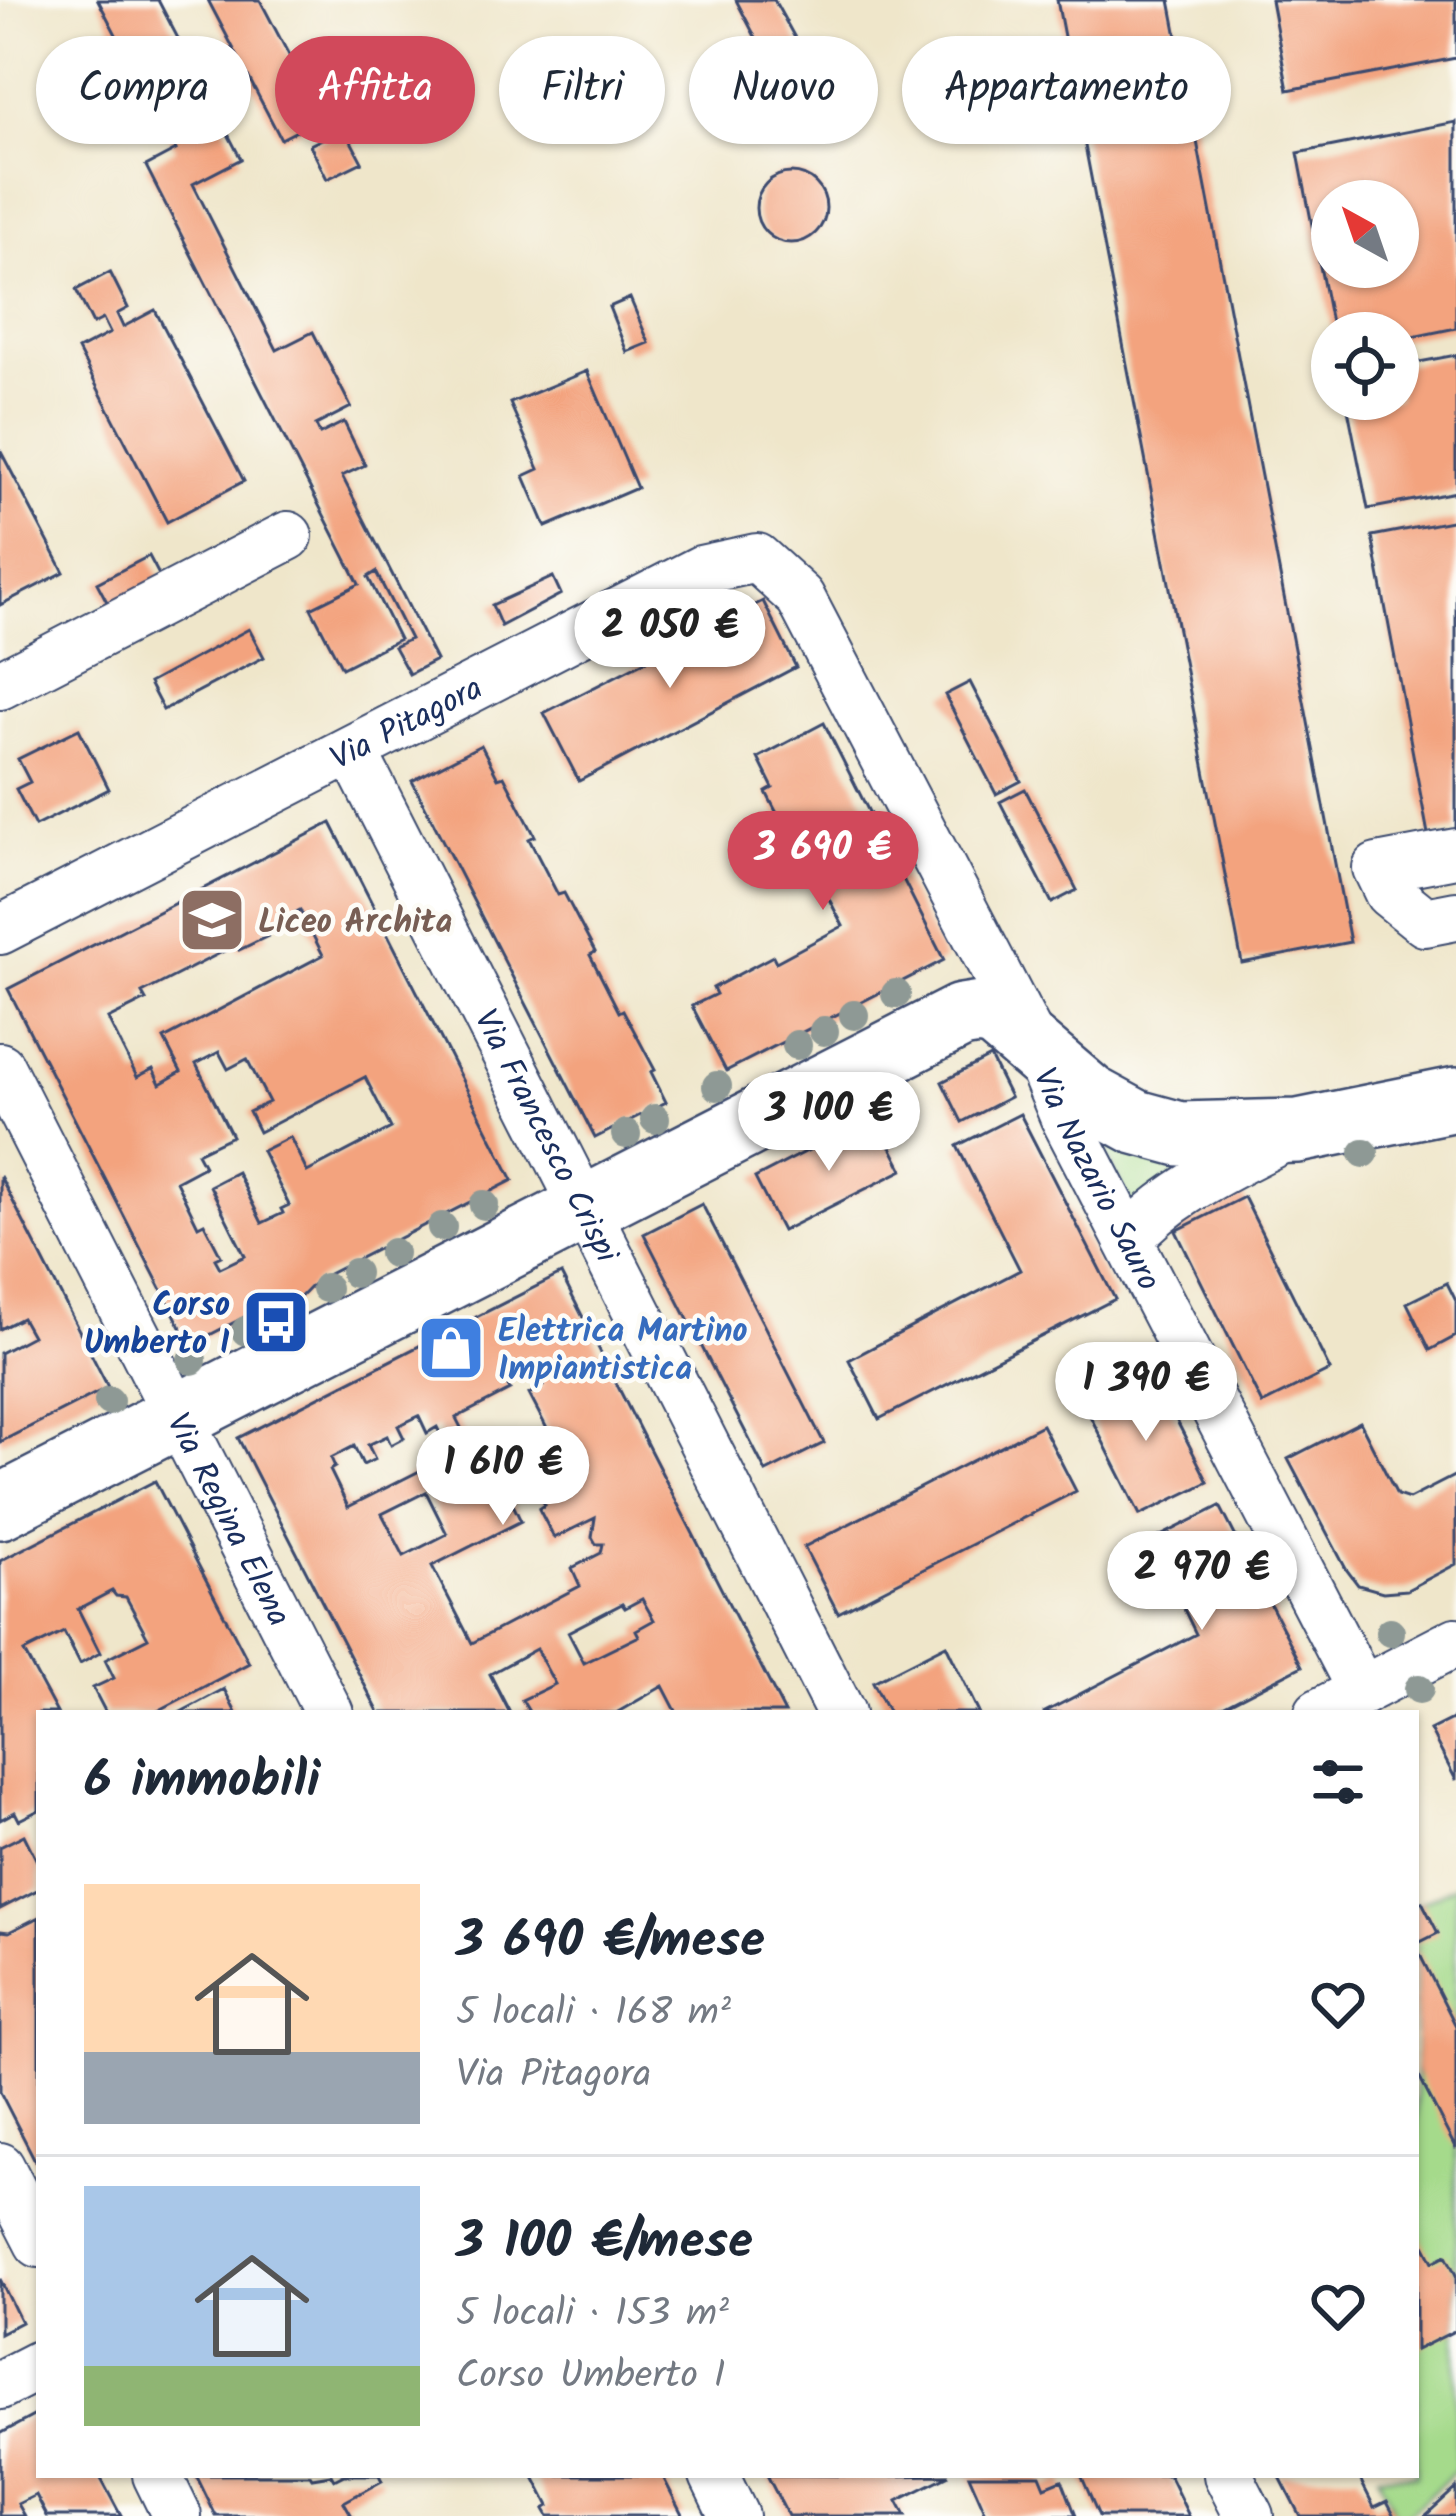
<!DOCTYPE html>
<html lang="it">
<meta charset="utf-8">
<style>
:root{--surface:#fff;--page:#f2f2f3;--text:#1f2937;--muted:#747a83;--line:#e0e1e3;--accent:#d1495b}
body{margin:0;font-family:Kalam,sans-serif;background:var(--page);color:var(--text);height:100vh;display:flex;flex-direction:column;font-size:45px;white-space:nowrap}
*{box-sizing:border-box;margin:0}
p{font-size:39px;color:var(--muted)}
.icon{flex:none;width:66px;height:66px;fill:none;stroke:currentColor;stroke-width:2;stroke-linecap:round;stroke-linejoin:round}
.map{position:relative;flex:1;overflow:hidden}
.details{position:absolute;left:36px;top:1710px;width:1383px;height:768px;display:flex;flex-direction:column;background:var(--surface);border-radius:0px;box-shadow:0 3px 9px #0004}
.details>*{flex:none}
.hud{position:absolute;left:36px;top:36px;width:1386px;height:108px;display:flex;gap:24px}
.needle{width:78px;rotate:320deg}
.controls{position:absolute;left:1311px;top:180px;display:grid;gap:24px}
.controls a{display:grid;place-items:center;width:108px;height:108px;border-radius:50%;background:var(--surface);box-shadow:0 3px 9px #0004;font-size:60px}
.price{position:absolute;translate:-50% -102px;padding:0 27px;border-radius:42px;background:#fff;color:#222;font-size:39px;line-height:78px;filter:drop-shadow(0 3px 6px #0008)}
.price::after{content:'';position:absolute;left:50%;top:72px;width:36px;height:27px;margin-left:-18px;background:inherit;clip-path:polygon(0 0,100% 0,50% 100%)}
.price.selected{background:var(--accent);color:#fff}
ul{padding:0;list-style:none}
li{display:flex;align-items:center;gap:36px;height:300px;padding:0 48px}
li+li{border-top:3px solid var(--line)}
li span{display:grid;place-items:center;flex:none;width:336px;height:240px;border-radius:0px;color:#555}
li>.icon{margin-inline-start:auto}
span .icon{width:144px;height:144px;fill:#fffc;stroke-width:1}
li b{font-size:51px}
h2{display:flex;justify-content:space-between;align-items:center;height:144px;padding:0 48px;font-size:51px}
.tag{padding:0 42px;border-radius:54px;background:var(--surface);box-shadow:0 3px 9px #0004;font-size:42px;line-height:108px}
.tag.selected{background:var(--accent);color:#fff}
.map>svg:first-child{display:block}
</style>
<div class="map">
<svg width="1456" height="2516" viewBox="0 0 1456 2516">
<rect width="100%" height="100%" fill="#fdfcf7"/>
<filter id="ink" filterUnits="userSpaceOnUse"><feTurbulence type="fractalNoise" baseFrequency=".00833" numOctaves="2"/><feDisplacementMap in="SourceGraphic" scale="24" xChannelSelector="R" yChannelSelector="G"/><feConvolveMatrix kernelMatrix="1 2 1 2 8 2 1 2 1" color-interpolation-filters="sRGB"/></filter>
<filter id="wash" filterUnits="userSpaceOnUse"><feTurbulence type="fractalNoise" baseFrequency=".004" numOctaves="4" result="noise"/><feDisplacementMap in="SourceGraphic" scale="48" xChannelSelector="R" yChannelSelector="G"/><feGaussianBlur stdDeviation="2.7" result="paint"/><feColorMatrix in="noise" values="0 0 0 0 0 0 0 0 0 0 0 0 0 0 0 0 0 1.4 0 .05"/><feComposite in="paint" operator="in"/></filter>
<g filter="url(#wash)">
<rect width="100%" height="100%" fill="#efe6ca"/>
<path fill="#a5da8b" stroke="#608474" stroke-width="3" d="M1092,1124L1215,1146L1134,1212Z
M1456,1885V2470L1406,2516H1395L1378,2475H1416V1905Z"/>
<g id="blocks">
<path fill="#f3a37e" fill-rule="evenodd" d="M98,0H158L241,159L193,184L277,350L313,332L351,407L316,425L320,434L344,422L365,465L342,476L436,660L409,674L394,647L410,639L376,572L368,577L399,639L342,668L311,608L359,584L146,166L176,150Z
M208,0H260L322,118L281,139Z
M736,0H774L821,85L803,95L770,65Z
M1057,0H1170L1350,942L1242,963Z
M1271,0H1456V58L1288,90Z
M1456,122V328L1398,340V333H1333L1298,153ZM1332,201H1398V267H1332Z
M344,128L362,162L327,179L310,145Z
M756 208a35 35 0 1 1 70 0a35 35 0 1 1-70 0Z
M110,272L128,308L117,314L123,327L155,310L244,481L167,522L78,350L110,333L103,319L93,324L76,290Z
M630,298L649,343L627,352L609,307Z
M1456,355V492L1368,509L1346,399H1398V366Z
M587,371L637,488L546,527L524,476L539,469L510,403Z
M0,450L64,572L0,605Z
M1456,520V829L1428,834L1372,536Z
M149,556L167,590L115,617L97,583Z
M553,577L561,594L501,626L492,605Z
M763,601L796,667L579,781L544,713Z
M249,629L264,657L163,710L149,683Z
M970,682L1021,781L996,794L945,695Z
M824,723L944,960L726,1071L692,1006L716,994L713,988L773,956L776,962L843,926L803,849L797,852L766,792L773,788L758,758Z
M79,729L109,789L35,826L16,789L30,782L18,759Z
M481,745L498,778L504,776L535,836L529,839L558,895L564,893L595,952L590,955L619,1012L623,1010L655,1070L651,1072L666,1102L595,1138L412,781Z
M1025,789L1077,890L1052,903L1000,802Z
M331,823L513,1180L317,1280L276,1322L270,1304L190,1345L8,989ZM300,910L323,955L164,1039L181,1072L160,1084L153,1069L137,1077L108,1019L146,1000L142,993L236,945L239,950L268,936L264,929ZM219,1052L228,1069L247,1059L269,1102L249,1112L259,1132L365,1077L391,1128L307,1172L290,1137L262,1151L289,1205L281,1209L283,1213L262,1223L237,1172L210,1186L245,1256L220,1268L215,1259L221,1256L204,1223L198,1226L176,1181L204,1166L197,1153L232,1136L196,1064Z
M990,1057L1010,1097L962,1122L942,1082Z
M1020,1114L1115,1299L879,1419L849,1360L1020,1270L957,1146Z
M875,1116L903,1170L782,1231L755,1178Z
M0,1176L108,1387L0,1442V1353L32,1336L22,1318L0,1329Z
M1244,1197L1330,1370L1262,1404L1176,1231Z
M702,1204L824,1443L766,1472L644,1234Z
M561,1274L651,1452L785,1713H677L663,1686L616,1713H521L528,1710L522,1700L555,1684L536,1649L490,1674L510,1713H379L238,1438ZM533,1367L543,1386L529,1394L568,1469L535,1486L545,1505L539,1509L554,1538L595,1518L592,1537L596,1544H603L601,1553L572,1568L580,1586L472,1643L432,1566L521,1521L484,1445L473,1451L456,1418L510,1390L505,1381ZM419,1416L427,1433L437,1427L451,1455L348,1507L330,1470L335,1467L331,1458L354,1446L363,1465L375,1459L368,1445L387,1436L391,1445L404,1438L398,1426ZM426,1492L447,1534L404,1556L382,1514ZM642,1599L654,1620L636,1630L639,1636L584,1663L568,1632L622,1604L625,1608Z
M1447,1283L1456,1301V1336L1430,1350L1407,1303Z
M1152,1372L1208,1482L1140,1515L1085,1406Z
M1360,1422L1397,1495L1409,1499L1456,1475V1564L1407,1590L1383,1592L1358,1585L1346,1569L1288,1459Z
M1042,1425L1076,1491L838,1613L804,1547Z
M155,1481L249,1663L154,1713H106L93,1688L114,1678L105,1660L148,1638L126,1597L116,1596L112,1591L78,1609L100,1653L80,1664L64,1632L24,1652L57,1713H39V1810L19,1820L15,1812L0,1820V1561Z
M1220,1506L1302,1666L1211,1713H1043L1196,1634L1151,1541Z
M946,1645L979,1713H889L873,1682Z
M224,1689L236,1713H179Z
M1456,1717V1780L1430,1730Z
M24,1835L39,1865V1889L0,1909V1847Z
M1422,1902L1438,1933L1416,1944V1905Z
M39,1917V2168L0,2092V1931L9,1932Z
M1416,1947L1456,2026V2149L1416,2071Z
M1416,2229L1433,2262L1446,2255L1456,2275V2330L1416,2350Z
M0,2279L21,2322L0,2333Z
M39,2413V2475H99L121,2516H47L36,2495L18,2504L25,2516H0V2434Z
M196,2475H310L312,2478L331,2475L334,2480L344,2475H379L382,2481L344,2502L352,2516H216Z
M533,2475H662L683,2516H548L544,2509L549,2506Z
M767,2475L883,2476L949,2475L897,2501L905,2516H788Z
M969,2475H1040L1045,2487L1062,2480L1076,2516H987Z
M1081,2475H1169L1189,2516H1099Z
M1279,2475H1358L1374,2507L1387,2501L1395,2516H1300Z
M1456,2488V2516H1425Z"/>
</g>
</g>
<g filter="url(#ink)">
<use href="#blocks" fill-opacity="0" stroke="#3b4a6e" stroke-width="3"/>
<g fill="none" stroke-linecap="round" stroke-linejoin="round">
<defs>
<g id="minor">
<path d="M0,685L288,536"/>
<path id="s1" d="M352,750L841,1713"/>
<path d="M1456,853L1377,868L1389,893L1425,922L1456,916"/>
<path id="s2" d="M0,930L701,570L757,558L800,597L1036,1049L1064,1116L1362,1691"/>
<path id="s3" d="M0,1067L329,1713"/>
<path d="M1129,1239C1170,1191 1234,1164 1289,1135"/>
<path d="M1319,1713L1456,1642"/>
<path d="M0,2167L39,2243"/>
<path d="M0,2385L39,2365"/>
<path d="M157,2475L177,2516"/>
<path d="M714,2475L734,2516"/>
<path d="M1228,2475L1249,2516"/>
</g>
<path id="major" d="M0,1507L961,1016L980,1013L996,1017L1090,1097L1136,1122L1180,1134L1298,1131L1456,1099"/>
</defs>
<use href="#minor" stroke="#3b4a6e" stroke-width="52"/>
<use href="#major" stroke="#3b4a6e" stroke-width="68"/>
<use href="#minor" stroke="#fff" stroke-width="48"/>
<use href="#major" stroke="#fff" stroke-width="63"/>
</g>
<g fill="#8e9995">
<circle cx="896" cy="994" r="15"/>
<circle cx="854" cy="1015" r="15"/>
<circle cx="824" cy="1031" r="15"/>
<circle cx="797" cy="1045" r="15"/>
<circle cx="717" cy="1086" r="15"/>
<circle cx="655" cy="1119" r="15"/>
<circle cx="626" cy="1134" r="15"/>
<circle cx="1364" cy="1153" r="15"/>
<circle cx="484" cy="1205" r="15"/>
<circle cx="442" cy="1227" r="15"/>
<circle cx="393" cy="1253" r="15"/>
<circle cx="355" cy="1273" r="15"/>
<circle cx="326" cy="1288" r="15"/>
<circle cx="289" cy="1308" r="15"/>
<circle cx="246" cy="1331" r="15"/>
<circle cx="192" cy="1360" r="15"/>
<circle cx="109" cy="1401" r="15"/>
<circle cx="1390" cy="1632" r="15"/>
<circle cx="1419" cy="1689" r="15"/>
</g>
</g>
<defs>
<symbol id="school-square" viewBox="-11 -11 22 22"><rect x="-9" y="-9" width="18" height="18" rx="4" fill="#8d6e63" stroke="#fdfcf7"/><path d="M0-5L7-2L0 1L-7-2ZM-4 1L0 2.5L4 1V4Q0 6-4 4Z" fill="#fff"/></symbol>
<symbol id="bus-square" viewBox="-11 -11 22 22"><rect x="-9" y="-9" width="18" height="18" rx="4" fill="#1a4fb4" stroke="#fdfcf7"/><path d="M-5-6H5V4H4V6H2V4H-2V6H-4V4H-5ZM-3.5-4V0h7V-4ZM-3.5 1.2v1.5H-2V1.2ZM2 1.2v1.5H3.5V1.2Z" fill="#fff"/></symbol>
<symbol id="shop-square" viewBox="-11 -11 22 22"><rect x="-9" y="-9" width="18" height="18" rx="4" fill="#3f7fe0" stroke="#fdfcf7"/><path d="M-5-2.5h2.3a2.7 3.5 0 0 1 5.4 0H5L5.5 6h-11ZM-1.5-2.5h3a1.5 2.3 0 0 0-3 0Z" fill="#fff"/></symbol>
</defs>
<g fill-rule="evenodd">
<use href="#school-square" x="174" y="882" width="76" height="76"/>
<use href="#bus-square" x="238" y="1284" width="76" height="76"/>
<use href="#shop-square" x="413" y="1310" width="76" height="76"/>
</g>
<g text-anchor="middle" stroke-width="9" stroke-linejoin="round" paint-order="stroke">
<g font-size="33" fill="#1b2f5e" stroke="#fdfcf7">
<text dy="12" stroke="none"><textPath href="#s2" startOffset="456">Via Pitagora</textPath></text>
<text dy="12" stroke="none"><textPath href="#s1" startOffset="432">Via Francesco Crispi</textPath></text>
<text dy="12" stroke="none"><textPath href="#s2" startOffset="1557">Via Nazario Sauro</textPath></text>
<text dy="12" stroke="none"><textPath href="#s3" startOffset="507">Via Regina Elena</textPath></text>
</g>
<g font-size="33" font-weight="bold" fill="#785e54" stroke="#fdfcf7" text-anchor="start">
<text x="258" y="932">Liceo Archita</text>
</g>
<g font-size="33" font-weight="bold" fill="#164399" stroke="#fdfcf7" text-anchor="end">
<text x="230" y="1315">Corso<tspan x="230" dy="38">Umberto I</tspan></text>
</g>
<g font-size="33" font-weight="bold" fill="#366cbe" stroke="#fdfcf7" text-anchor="start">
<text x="498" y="1341">Elettrica Martino<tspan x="498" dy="38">Impiantistica</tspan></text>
</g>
</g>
</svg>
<div class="controls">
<a><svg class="needle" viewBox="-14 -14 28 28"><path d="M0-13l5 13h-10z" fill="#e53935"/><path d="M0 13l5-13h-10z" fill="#747a83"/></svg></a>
<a><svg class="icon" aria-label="locate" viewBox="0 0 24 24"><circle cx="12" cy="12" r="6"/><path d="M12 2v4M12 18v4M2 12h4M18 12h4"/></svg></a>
</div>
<b class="price" style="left:670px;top:691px">2 050 €</b>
<b class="price selected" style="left:823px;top:913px">3 690 €</b>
<b class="price" style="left:829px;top:1174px">3 100 €</b>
<b class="price" style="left:1146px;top:1444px">1 390 €</b>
<b class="price" style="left:503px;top:1528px">1 610 €</b>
<b class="price" style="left:1202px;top:1633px">2 970 €</b>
<div class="hud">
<a class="tag">Compra</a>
<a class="tag selected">Affitta</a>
<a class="tag">Filtri</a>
<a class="tag">Nuovo</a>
<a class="tag">Appartamento</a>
</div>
<section class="details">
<h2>6 immobili<svg class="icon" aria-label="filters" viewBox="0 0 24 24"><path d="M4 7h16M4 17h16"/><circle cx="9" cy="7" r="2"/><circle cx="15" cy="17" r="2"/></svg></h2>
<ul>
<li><span style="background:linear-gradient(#ffd9b3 70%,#9aa5b1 0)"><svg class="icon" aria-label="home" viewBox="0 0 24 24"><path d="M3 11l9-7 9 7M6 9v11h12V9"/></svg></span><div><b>3 690 €/mese</b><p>5 locali · 168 m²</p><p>Via Pitagora</p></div><svg class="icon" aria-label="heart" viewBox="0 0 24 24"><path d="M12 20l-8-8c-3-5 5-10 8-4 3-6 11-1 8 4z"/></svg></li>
<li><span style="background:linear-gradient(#a9c7e8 75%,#8fb573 0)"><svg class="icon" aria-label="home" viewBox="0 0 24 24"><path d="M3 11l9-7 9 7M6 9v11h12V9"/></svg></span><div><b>3 100 €/mese</b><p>5 locali · 153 m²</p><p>Corso Umberto I</p></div><svg class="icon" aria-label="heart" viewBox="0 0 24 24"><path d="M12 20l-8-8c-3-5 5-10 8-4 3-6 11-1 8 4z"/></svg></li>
</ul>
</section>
</div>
